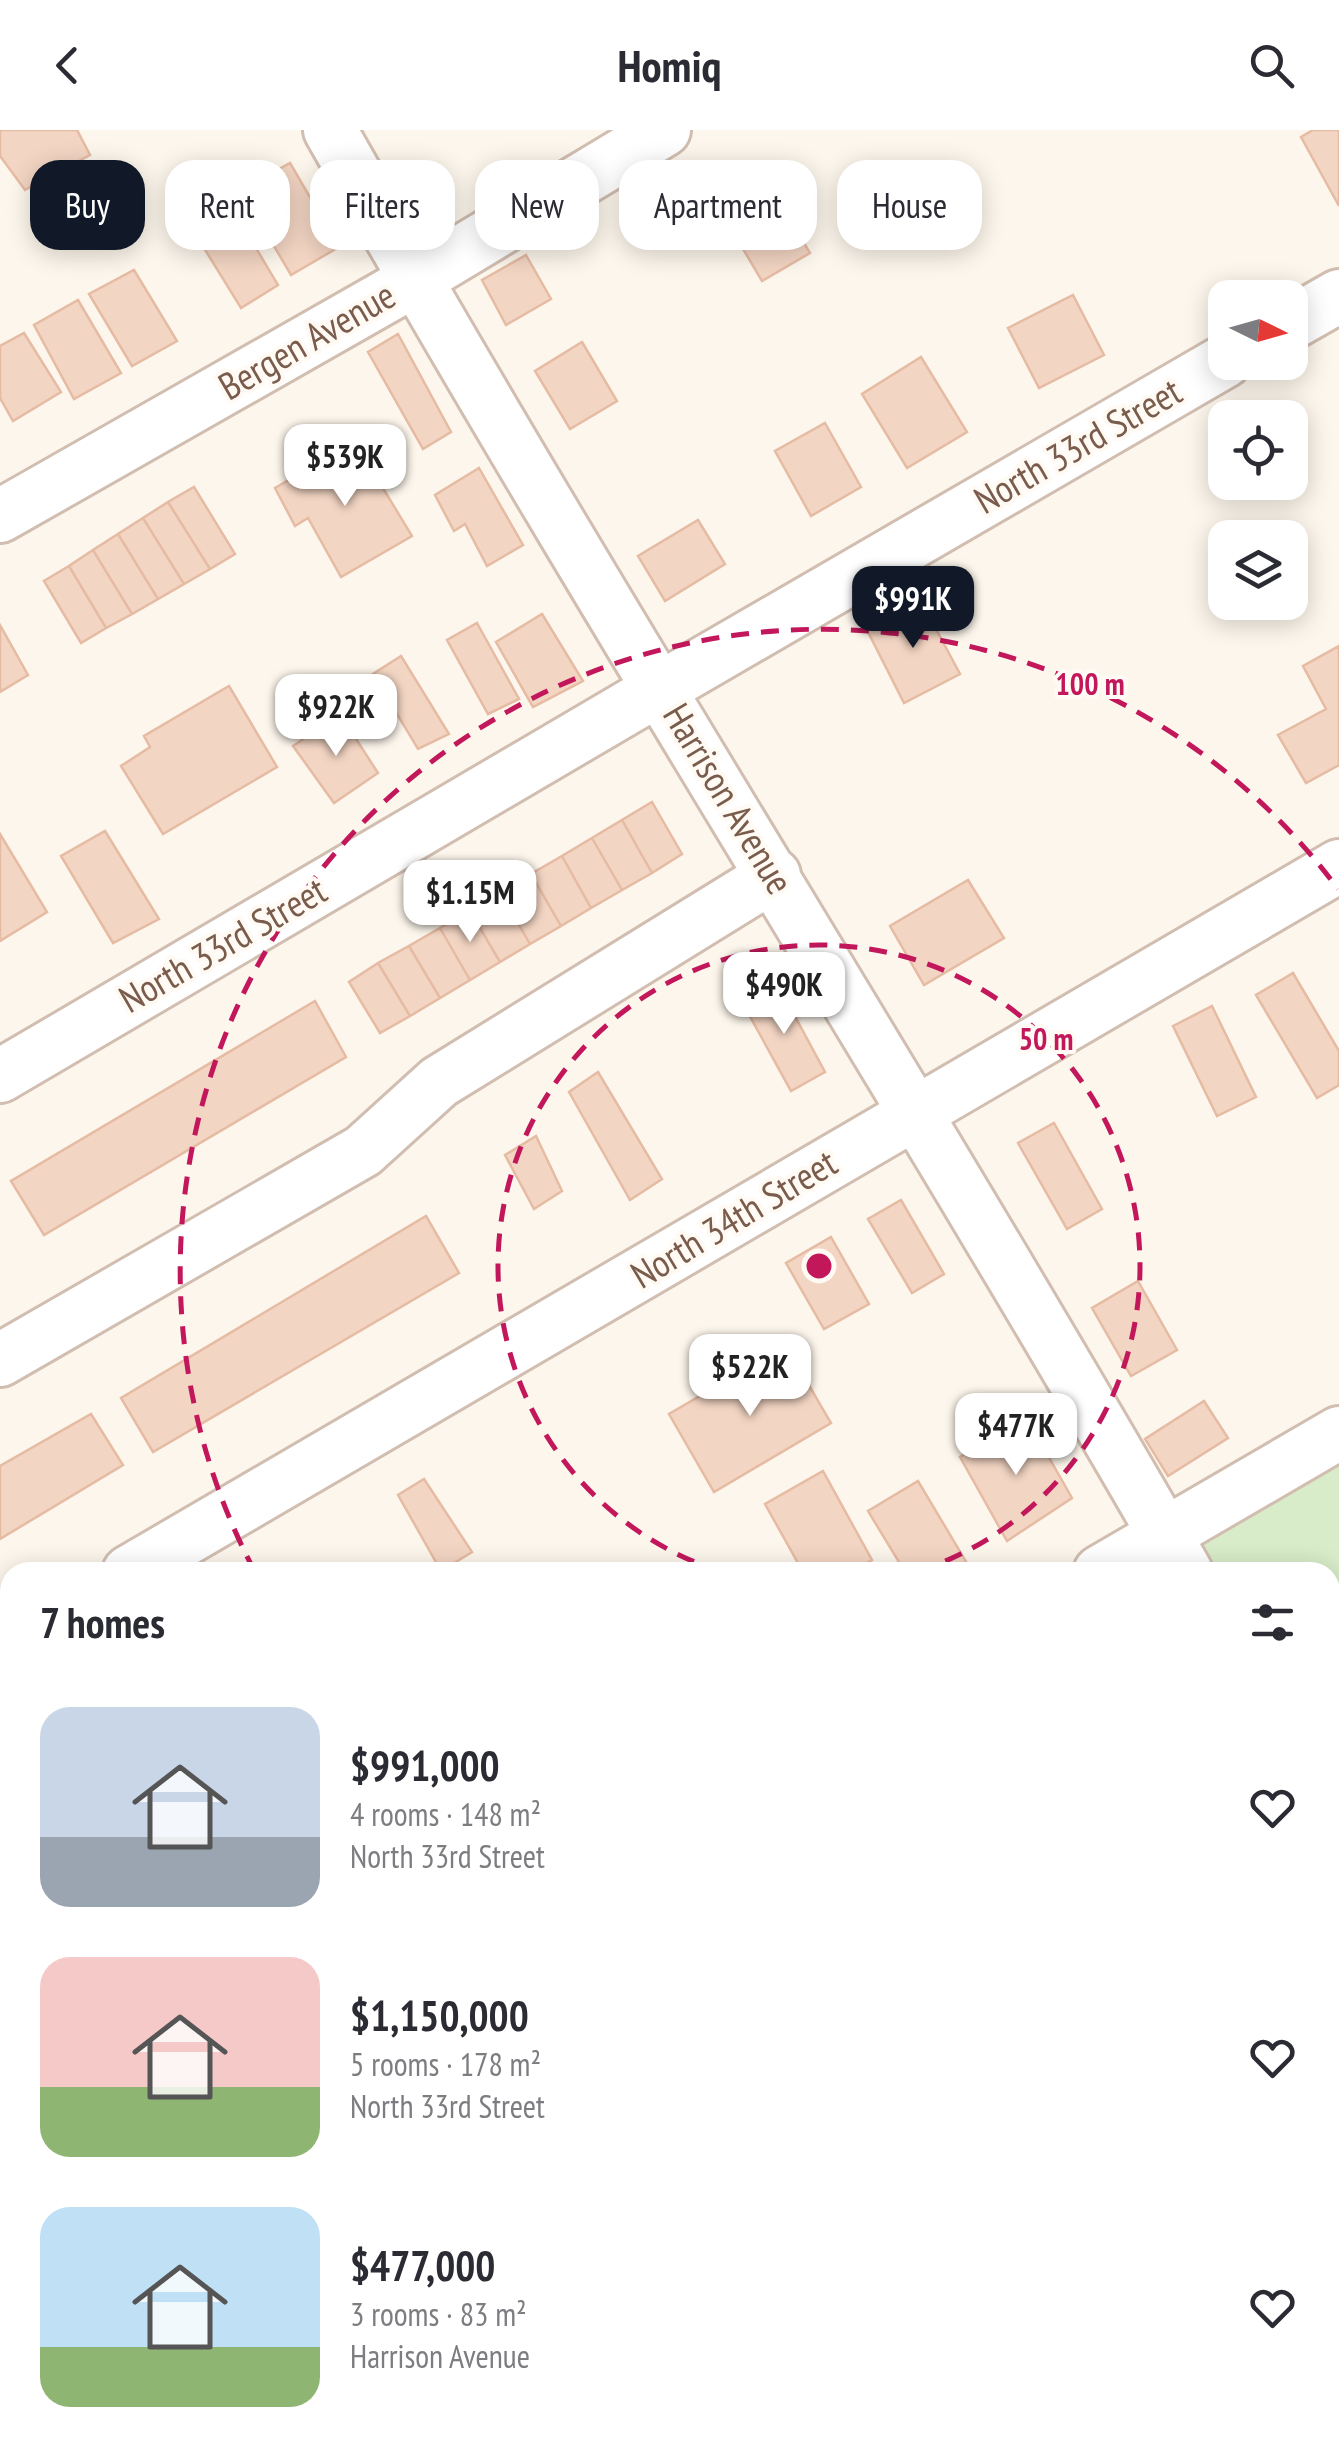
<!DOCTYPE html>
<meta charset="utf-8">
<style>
:root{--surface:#fff;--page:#f2f2f3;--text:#2b2b33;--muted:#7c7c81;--accent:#111827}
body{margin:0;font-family:"PT Sans Narrow",sans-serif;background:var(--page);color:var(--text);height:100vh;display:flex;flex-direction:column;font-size:38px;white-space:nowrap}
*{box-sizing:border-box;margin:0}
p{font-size:32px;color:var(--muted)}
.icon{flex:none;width:55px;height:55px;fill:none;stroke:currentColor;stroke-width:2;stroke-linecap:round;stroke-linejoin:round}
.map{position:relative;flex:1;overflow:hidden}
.panel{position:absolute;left:0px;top:1432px;width:1340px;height:892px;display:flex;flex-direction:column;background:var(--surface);border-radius:30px 30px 0 0;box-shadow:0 5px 25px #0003}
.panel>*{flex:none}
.top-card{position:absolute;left:30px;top:30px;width:1280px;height:90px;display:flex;gap:20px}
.needle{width:65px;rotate:95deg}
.controls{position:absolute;left:1208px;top:150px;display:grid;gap:20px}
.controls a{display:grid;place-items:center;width:100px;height:100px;border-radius:20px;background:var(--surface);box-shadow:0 5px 25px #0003;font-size:50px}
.price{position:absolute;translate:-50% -85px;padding:0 22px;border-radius:20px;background:#fff;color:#222;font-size:32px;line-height:65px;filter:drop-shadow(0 2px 5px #0008)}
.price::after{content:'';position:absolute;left:50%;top:60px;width:30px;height:22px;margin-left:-15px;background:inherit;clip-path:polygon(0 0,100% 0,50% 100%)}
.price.current{background:var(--accent);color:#fff}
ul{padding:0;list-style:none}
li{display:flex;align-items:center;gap:30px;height:250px;padding:0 40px}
li span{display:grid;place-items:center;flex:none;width:280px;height:200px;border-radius:30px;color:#555}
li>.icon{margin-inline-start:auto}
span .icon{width:120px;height:120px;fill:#fffc;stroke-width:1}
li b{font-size:42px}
h2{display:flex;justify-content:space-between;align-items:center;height:120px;padding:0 40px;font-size:42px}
.tag{padding:0 35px;border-radius:30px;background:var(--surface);box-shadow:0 5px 25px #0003;font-size:35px;line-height:90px}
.tag.current{background:var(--accent);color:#fff}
header{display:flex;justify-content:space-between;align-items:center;height:130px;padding:0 40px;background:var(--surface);font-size:45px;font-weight:800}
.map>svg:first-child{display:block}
</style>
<header><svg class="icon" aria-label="back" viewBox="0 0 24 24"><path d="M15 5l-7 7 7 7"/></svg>Homiq<svg class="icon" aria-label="search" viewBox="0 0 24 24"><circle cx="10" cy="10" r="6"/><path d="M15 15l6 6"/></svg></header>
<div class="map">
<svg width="1339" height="2324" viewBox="0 0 1339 2324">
<rect width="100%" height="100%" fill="#fdf6ec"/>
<path fill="#d8ecc9" d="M1339,1321V1765L1330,1749V1442H1159L1153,1431Z"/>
<path fill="#f3d5c3" stroke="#e6bba3" stroke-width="2.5" d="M0,0H77L90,25L25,60L0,26Z
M1313,0H1339V76L1301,7Z
M290,33L339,117L291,145L241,60Z
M764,46L810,123L762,151L717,75Z
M225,66L278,155L241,178L186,89Z
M526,125L551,169L506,195L482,150Z
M134,140L177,211L132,236L89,164Z
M1073,165L1104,225L1039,258L1008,198Z
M78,170L121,243L74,269L34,195Z
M24,203L61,262L13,291L0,268V216Z
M398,204L451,302L423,319L368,222Z
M582,212L617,271L570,299L535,241Z
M921,227L967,302L907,338L862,264Z
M825,293L861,357L811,386L775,321Z
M355,312L412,406L341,447L308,388L295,396L275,358Z
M479,338L523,415L487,436L465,394L454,401L435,365Z
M194,357L235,424L210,439L168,372Z
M168,372L210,439L184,454L143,388Z
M143,388L184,454L158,469L118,404Z
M698,390L725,434L665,471L638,426Z
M118,404L158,469L132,484L93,420Z
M93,420L132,484L106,498L69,436Z
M69,436L106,498L81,513L44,451Z
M920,469L960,544L904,573L866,498Z
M542,484L583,551L533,577L496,512Z
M477,493L519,569L488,584L447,510Z
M0,495L28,545L0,562Z
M1339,516V635L1306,653L1278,605L1326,579L1303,536Z
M401,526L449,604L418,619L373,544Z
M229,556L277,637L163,704L121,636L150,617L144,606Z
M340,584L378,643L334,673L293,616Z
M652,672L682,724L652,743L622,690Z
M622,690L652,743L622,760L592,708Z
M105,701L159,789L113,813L61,726Z
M0,704L47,782L0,811Z
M592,708L622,760L591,778L562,726Z
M562,726L591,778L561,796L531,744Z
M531,744L561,796L530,814L500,762Z
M968,750L1004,808L924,855L890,796Z
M500,762L530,814L500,832L470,781Z
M470,781L500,832L470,850L440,798Z
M440,798L470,850L440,868L409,816Z
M409,816L440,868L410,886L378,833Z
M378,833L410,886L380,903L349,852Z
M1293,843L1339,921V955L1317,968L1256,865Z
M777,853L825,942L791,961L742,872Z
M315,871L346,927L44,1105L11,1051Z
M1212,876L1256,967L1217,986L1173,896Z
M598,942L662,1049L630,1070L569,962Z
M1054,993L1102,1079L1067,1099L1018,1013Z
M536,1006L562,1061L534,1079L505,1025Z
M901,1070L944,1144L912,1163L868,1089Z
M426,1086L459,1143L153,1322L121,1268Z
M831,1107L869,1174L824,1199L786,1133Z
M1138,1151L1177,1220L1131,1246L1092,1178Z
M786,1216L831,1293L714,1362L669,1284Z
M1204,1271L1228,1308L1168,1346L1145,1309Z
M91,1284L123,1335L0,1409V1336Z
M1026,1287L1072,1368L1007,1411L960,1327Z
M823,1341L872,1430L850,1442H803L765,1374Z
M424,1349L472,1422L441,1441L398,1365Z
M918,1351L971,1440L967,1442H905L868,1381Z
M0,1646L10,1663V1765L0,1771Z
M10,2301V2315H135L140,2324H0V2307Z
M558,2315H607L610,2324H562Z"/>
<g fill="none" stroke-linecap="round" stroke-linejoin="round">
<defs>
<path id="minor" d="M330,0C605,486 908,957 1186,1442
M1290,194L1339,166
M0,386L415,150L664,0
M0,946L661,558L1225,231
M0,1230L363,1021L439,952L774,745
M129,1442L1339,736
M1100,1442L1339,1303
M0,1517L10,1511
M1330,1695L1339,1710
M0,1948L10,1965
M0,2082L10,2076
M1330,2146L1339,2142
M215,2315L220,2324
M949,2324L968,2315"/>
</defs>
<use href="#minor" stroke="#d1beb0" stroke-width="58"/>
<use href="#minor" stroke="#fff" stroke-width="52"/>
</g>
<g fill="none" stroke="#c2185b" stroke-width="5" stroke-dasharray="18 12">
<path d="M722 1442A321 321 0 1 1 916 1442"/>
<path d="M255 1442A642 642 0 0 1 1338 759"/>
</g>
<g text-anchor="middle" stroke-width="8" stroke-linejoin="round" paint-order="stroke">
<g font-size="38" fill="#7a5c4d" stroke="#fffaf3">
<text transform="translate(307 211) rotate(-30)" y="13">Bergen Avenue</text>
<text transform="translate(1078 316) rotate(-30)" y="13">North 33rd Street</text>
<text transform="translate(728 669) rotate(59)" y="13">Harrison Avenue</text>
<text transform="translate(223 815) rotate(-30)" y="13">North 33rd Street</text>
<text transform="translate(734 1089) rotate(-31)" y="13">North 34th Street</text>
</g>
</g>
<circle cx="819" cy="1136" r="15" fill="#c2185b" stroke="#fffaf3" stroke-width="5"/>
<g font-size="30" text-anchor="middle" font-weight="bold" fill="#c2185b" stroke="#fffaf3" stroke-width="8" stroke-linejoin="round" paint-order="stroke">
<text x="1090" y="565">100 m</text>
<text x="1046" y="920">50 m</text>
</g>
</svg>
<div class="controls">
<a><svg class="needle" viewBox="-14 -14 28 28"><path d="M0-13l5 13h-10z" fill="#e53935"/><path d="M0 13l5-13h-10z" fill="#7c7c81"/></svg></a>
<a><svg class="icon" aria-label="locate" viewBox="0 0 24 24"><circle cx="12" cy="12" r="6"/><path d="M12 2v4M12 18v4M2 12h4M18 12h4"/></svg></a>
<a><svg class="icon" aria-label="layers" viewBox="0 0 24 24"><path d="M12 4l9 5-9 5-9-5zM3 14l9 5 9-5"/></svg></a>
</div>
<b class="price" style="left:345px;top:379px">$539K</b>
<b class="price current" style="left:913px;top:521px">$991K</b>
<b class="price" style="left:336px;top:629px">$922K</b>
<b class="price" style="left:470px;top:815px">$1.15M</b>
<b class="price" style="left:784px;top:907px">$490K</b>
<b class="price" style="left:750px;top:1289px">$522K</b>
<b class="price" style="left:1016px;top:1348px">$477K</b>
<div class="top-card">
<a class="tag current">Buy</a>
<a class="tag">Rent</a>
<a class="tag">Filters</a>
<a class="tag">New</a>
<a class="tag">Apartment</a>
<a class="tag">House</a>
</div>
<section class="panel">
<h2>7 homes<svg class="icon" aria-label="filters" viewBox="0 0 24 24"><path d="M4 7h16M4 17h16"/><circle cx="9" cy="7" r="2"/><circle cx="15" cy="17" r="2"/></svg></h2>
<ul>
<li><span style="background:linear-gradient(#c9d6e8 65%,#9aa5b1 0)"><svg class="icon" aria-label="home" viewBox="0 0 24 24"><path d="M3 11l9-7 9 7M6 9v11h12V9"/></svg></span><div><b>$991,000</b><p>4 rooms · 148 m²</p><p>North 33rd Street</p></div><svg class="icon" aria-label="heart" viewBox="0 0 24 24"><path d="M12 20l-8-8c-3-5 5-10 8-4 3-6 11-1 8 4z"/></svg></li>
<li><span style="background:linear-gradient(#f6c9c9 65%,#8fb573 0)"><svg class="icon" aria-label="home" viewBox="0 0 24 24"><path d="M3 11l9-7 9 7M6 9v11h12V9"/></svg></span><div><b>$1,150,000</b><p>5 rooms · 178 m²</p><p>North 33rd Street</p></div><svg class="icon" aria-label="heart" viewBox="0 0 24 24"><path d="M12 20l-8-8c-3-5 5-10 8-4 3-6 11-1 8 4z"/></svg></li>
<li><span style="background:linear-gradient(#bfe0f5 70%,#8fb573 0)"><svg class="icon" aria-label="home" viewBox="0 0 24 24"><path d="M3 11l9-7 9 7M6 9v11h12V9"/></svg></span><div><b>$477,000</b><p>3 rooms · 83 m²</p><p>Harrison Avenue</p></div><svg class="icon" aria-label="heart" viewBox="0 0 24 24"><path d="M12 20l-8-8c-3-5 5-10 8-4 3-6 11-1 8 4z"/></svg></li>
</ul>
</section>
</div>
